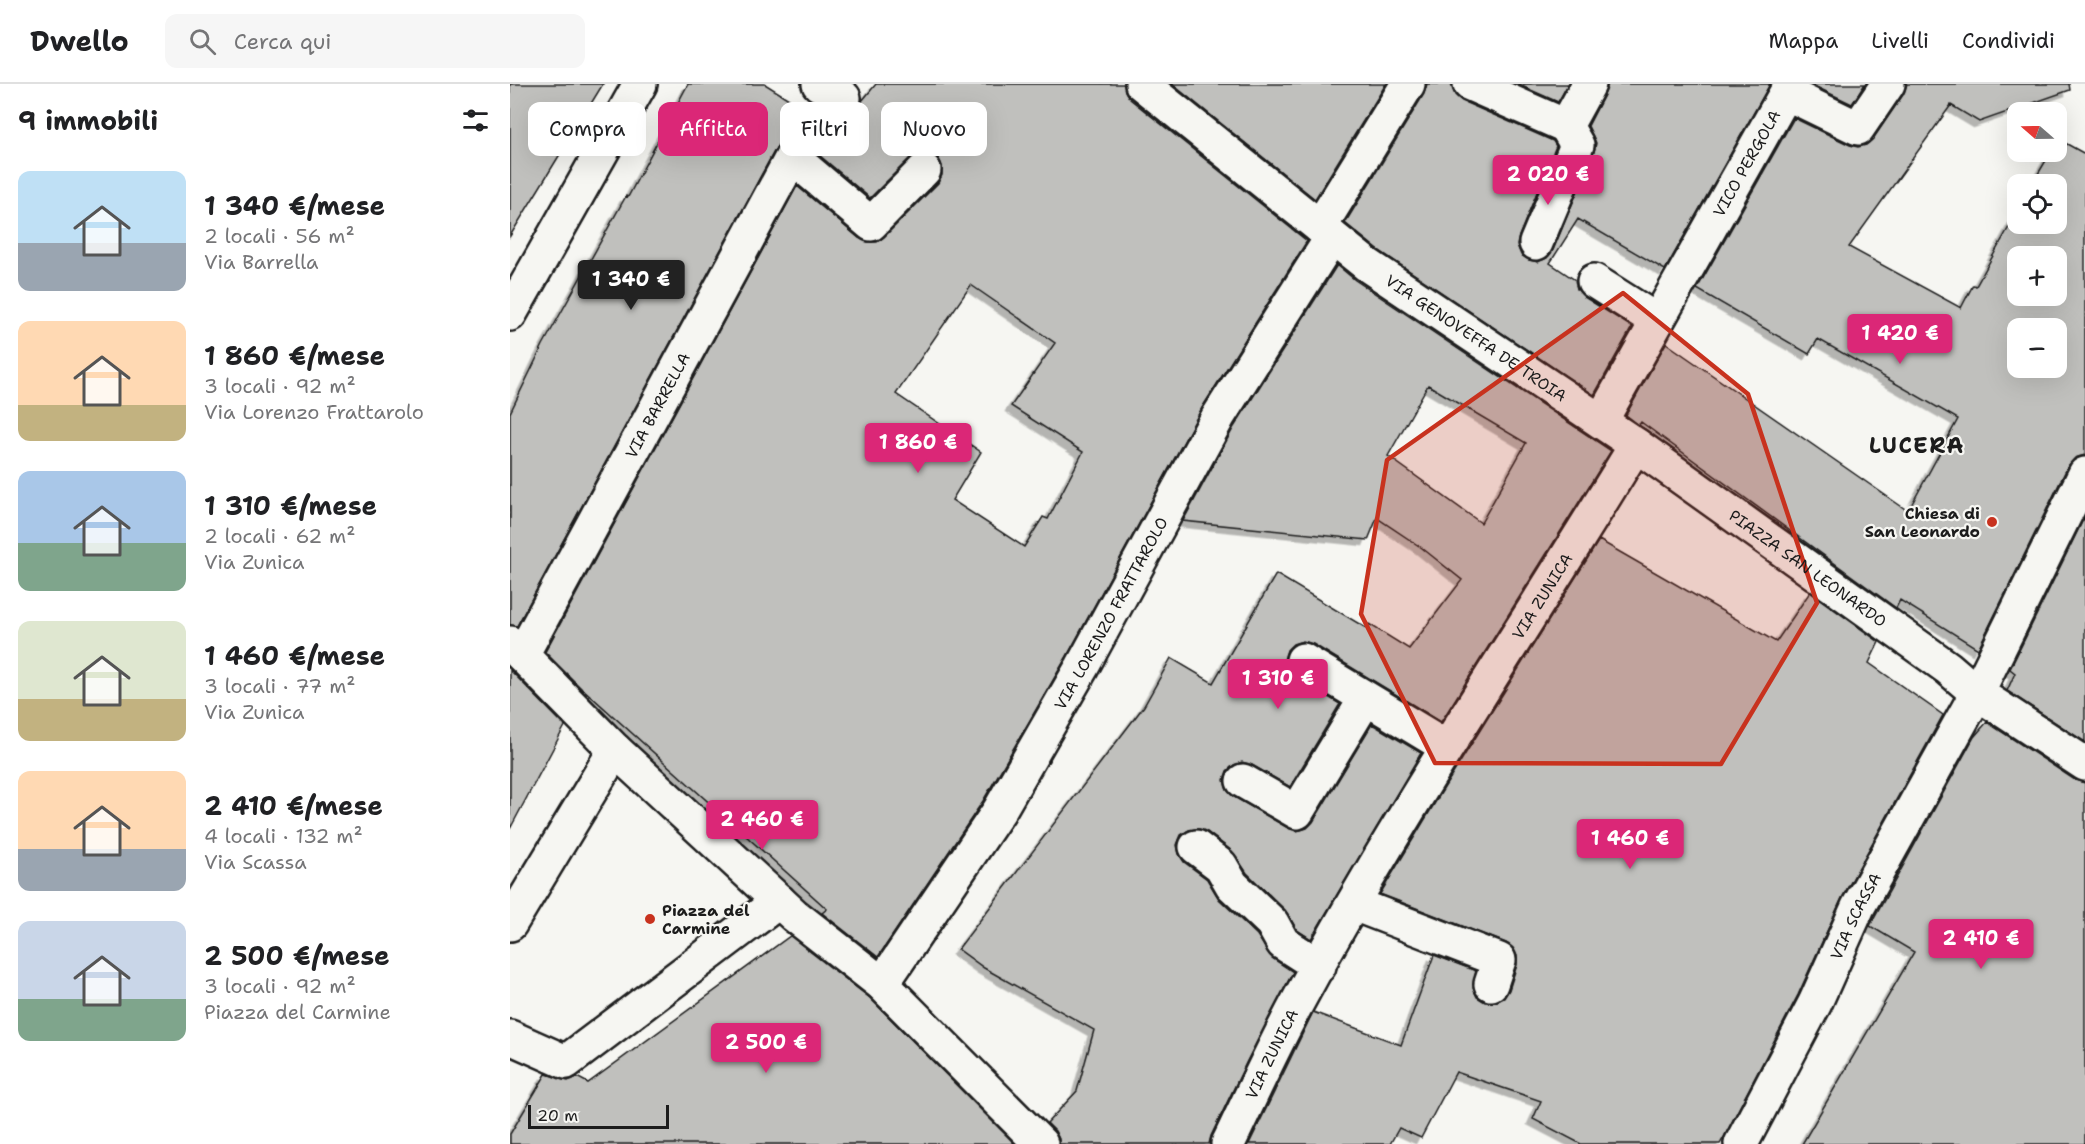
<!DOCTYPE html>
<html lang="it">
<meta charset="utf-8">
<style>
:root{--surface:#fff;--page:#f6f6f6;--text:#202124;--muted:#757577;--line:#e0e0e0;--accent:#db2777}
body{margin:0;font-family:"Shantell Sans",sans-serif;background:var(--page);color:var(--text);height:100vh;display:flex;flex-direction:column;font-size:22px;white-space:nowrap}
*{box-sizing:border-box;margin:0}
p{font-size:20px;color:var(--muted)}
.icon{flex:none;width:33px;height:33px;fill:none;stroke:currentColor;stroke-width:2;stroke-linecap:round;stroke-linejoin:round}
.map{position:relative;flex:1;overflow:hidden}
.side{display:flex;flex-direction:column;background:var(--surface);width:510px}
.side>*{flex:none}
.hud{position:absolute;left:18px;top:18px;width:570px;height:54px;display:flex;gap:12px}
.needle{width:39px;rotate:290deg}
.controls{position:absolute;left:1497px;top:18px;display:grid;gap:12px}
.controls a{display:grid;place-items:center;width:60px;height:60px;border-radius:12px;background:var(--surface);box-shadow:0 6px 24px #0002;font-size:30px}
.scale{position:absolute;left:18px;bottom:15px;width:141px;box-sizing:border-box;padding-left:6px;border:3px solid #1c1c1c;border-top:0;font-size:16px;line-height:21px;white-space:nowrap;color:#1c1c1c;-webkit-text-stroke:4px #f6f6f2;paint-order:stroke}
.price{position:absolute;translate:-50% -51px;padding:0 14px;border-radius:6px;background:var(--accent);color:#fff;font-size:20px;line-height:39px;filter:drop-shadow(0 2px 3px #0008)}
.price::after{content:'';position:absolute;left:50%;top:36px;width:18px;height:14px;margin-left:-9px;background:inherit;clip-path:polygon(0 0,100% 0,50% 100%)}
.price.selected{background:#222;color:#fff}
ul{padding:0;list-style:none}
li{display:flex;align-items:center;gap:18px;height:150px;padding:0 18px}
li span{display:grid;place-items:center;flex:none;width:168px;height:120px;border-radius:12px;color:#555}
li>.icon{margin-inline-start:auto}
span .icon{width:72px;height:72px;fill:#fffc;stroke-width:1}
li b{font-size:26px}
h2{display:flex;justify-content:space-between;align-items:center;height:72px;padding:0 18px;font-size:26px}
.tag{padding:0 21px;border-radius:12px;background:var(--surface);box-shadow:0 6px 24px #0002;font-size:21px;line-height:54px}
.tag.selected{background:var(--accent);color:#fff}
header{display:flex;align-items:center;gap:36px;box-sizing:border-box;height:84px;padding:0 30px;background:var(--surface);border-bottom:2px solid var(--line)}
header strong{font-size:28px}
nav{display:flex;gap:33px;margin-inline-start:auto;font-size:21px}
.search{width:420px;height:54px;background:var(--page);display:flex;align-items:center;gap:15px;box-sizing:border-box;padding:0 21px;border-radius:12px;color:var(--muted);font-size:22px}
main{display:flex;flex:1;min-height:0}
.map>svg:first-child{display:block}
</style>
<header>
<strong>Dwello</strong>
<div class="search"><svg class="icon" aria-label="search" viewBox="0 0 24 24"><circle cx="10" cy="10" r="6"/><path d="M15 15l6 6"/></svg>Cerca qui</div>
<nav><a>Mappa</a><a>Livelli</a><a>Condividi</a></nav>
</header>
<main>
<section class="side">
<h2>9 immobili<svg class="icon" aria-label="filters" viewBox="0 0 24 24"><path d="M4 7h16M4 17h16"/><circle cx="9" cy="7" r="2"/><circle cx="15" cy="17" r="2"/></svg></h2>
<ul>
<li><span style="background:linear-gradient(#bfe0f5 60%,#9aa5b1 0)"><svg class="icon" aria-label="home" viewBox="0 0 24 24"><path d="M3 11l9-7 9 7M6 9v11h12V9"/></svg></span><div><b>1 340 €/mese</b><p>2 locali · 56 m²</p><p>Via Barrella</p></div></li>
<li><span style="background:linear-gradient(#ffd9b3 70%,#c2b280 0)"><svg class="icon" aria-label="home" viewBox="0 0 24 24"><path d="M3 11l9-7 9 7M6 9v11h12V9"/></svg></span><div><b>1 860 €/mese</b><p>3 locali · 92 m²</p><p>Via Lorenzo Frattarolo</p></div></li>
<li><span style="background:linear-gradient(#a9c7e8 60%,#7fa58c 0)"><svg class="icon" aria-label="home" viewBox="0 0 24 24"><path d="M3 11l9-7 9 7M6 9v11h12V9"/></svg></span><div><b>1 310 €/mese</b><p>2 locali · 62 m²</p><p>Via Zunica</p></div></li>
<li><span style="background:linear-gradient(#dfe7d0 65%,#c2b280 0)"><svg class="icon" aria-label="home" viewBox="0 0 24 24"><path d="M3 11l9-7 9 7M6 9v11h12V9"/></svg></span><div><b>1 460 €/mese</b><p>3 locali · 77 m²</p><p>Via Zunica</p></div></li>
<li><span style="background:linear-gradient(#ffd9b3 65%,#9aa5b1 0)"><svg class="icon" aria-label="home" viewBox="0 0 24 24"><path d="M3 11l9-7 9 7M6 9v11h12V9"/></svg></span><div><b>2 410 €/mese</b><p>4 locali · 132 m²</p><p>Via Scassa</p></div></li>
<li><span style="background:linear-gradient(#c9d6e8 65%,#7fa58c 0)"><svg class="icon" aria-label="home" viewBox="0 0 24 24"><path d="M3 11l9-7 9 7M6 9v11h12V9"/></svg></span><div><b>2 500 €/mese</b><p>3 locali · 92 m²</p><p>Piazza del Carmine</p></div></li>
</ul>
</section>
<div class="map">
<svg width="1575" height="1060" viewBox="0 0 1575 1060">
<defs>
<filter id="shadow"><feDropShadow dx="-5.5" dy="5.5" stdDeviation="0" flood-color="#0004"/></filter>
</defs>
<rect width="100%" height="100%" fill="#f6f6f2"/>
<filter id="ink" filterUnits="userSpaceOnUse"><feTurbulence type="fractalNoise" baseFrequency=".0167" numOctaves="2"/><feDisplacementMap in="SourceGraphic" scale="12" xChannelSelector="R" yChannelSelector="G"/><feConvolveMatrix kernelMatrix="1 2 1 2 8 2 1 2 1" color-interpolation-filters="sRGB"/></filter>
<g filter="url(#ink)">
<path fill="#c0c0bd" stroke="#1c1c1c" stroke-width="1.5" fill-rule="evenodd" filter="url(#shadow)" d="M0,0H93L0,152Z
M178,0H255L298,27L266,64L7,542L0,541V329L33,261L116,112L118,113Z
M366,0H614L615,7L620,15L797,157L692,324L556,574L473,717L368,873L312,829L317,825L73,605V606L35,568L287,102L349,154L358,158H367L374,153L428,99L432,91V82L428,73L419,68H410L401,73L360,114L309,71L348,26L352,17ZM461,201L545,259L501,322L573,368L538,435L533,433L514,463L442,416L471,368L386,310Z
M662,0H876L805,115Z
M917,0H942L945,11L952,17L1043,57L1046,62L1009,152L1007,161L1011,171L1019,176L1028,178L1037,174L1043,166L1084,68L1086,59L1078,42L1095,9L1098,0H1260L1155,186L1068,135L1040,179L1065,196L1067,205L1074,213L1122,243L1084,311L867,165L835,139L914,10Z
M1007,0H1058L1048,18Z
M1300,0H1355L1342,20Z
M1397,0H1559L1560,6L1469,38L1441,21L1339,163L1451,224L1463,201L1466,202L1508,127V140H1546V100H1522L1541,68H1546L1548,55L1575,70V371L1565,374L1558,382L1468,565L1390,516L1386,524L1131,338L1129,341L1116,331L1156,259L1398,427L1448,335L1308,255L1299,270L1187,205L1284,34L1340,61L1348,63L1356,61L1363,55L1393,11ZM1508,172H1546V212H1508ZM1508,244H1546V284H1508Z
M827,181L845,196L1101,367L931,638L803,560L793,557L783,560L777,566L774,576L777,586L783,592L830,620L780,703L742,681L732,678L724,681L717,687L714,696L717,706L724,713L778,744L787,747L797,744L803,738L862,640L911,669L801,855L787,846L775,826L737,789L722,767L697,748L689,745L679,746L671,751L667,761L669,770L674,778L697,795L709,815L747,851L762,874L783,888L737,977L701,1052L699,1060H549V1055L545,1047L537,1039L567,1007L584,946L474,884L448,865L634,622L661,574L703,599L766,490L856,544L859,540L899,565L952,496L912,464L867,434L858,456L673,437L724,343ZM918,301L1016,359L971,439L878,372Z
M1575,432V658L1497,607L1505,589L1500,585Z
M1089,456L1266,558L1300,508L1369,558L1359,579L1433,631L1332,814L1288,911L1214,1053L1210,1060H1071L1023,1035L1031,1017L946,988L911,1054L889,1044L880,1060H739L803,928L891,961L924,871L966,887L963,904L967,913L975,918H985L994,914L999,906L1007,881V872L1003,864L996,859L870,810L929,712Z
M0,586L55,642L0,745Z
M1477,638L1565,696L1575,699V1060H1292L1404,868L1360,842L1464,653Z
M280,852L360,914L505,1060H0V1050L36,990L58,997L67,993L78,999Z"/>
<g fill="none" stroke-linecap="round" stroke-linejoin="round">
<defs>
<path id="pedestrian" d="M282,73L361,140L414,86
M793,576L937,663
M733,697L787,728L856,614
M686,763L711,782L722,801L762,839L773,859L809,882
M844,820L989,876L981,900
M0,953L56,978L269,817"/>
<g id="minor">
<path d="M960,0L1056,42L1079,0"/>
<path d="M810,143L898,0"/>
<path d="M1026,159L1067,61L1056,42"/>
<path d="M1084,197L1147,237"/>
<path id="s1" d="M1091,337L1276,9L1348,44L1378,0"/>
<path id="s2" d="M12,571L282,73L334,14L309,0"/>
<path d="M105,666L284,831L372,900L531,1060"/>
<path id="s3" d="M372,900L489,727L572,583L708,333L822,153"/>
<path id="s4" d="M718,1060C742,1010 765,959 792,910C894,722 1015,544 1126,361"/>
<path id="s5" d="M1231,1060L1305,919L1348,823L1467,609L1575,390"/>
</g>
<g id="tertiary">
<path id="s6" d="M632,0L856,180L1126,361L1438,584L1467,609L1575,680"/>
<path d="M0,230L130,0"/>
<path d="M0,559L105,666L0,840"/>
</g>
</defs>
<use href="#pedestrian" stroke="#1c1c1c" stroke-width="38"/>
<use href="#minor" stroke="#1c1c1c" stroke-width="38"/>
<use href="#tertiary" stroke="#1c1c1c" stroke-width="38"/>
<use href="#pedestrian" stroke="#f6f6f2" stroke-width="33"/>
<use href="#minor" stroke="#f6f6f2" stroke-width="33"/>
<use href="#tertiary" stroke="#f6f6f2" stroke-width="33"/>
</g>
</g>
<path fill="#c8321e" fill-opacity="0.2" stroke="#c8321e" stroke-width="4.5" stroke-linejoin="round" d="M1113,209L1238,310L1307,519L1211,680L925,679L851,530L877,376Z"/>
<g fill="#c8321e" stroke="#f6f6f2" stroke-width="2">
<circle cx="1482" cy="438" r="6"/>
<circle cx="140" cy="835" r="6"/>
</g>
<g text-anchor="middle" stroke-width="4.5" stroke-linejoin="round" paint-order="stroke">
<g font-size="16" fill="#1c1c1c" stroke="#f6f6f2">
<text dy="6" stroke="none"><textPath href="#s1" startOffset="296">VICO PERGOLA</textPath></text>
<text dy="6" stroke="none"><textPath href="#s6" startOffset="420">VIA GENOVEFFA DE TROIA</textPath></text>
<text dy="6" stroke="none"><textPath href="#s2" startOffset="284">VIA BARRELLA</textPath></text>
<text dy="6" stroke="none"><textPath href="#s6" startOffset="824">PIAZZA SAN LEONARDO</textPath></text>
<text dy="6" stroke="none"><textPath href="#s4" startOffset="632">VIA ZUNICA</textPath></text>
<text dy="6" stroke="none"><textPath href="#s3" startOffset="436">VIA LORENZO FRATTAROLO</textPath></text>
<text dy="6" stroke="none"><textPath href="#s5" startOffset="255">VIA SCASSA</textPath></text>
<text dy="6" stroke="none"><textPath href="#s4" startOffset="100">VIA ZUNICA</textPath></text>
</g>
<g font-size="16" font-weight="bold" fill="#1c1c1c" stroke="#f6f6f2" text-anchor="end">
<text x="1470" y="435">Chiesa di<tspan x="1470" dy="18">San Leonardo</tspan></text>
<text x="152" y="832" text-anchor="start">Piazza del<tspan x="152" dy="18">Carmine</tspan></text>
</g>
<g font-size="22" font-weight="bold" letter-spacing="1.5" fill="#1c1c1c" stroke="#f6f6f2">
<text x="1407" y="369">LUCERA</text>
</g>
</g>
</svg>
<div class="controls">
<a><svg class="needle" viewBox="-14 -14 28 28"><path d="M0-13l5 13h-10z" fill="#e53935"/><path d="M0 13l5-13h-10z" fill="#757577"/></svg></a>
<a><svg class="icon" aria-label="locate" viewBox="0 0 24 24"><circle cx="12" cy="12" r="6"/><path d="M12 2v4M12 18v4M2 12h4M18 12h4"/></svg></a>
<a>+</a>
<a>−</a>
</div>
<div class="scale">20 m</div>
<b class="price" style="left:1038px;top:122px">2 020 €</b>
<b class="price selected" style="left:121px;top:227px">1 340 €</b>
<b class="price" style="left:1390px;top:281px">1 420 €</b>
<b class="price" style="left:408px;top:390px">1 860 €</b>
<b class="price" style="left:768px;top:626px">1 310 €</b>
<b class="price" style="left:252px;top:767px">2 460 €</b>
<b class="price" style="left:1120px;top:786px">1 460 €</b>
<b class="price" style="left:1471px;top:886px">2 410 €</b>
<b class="price" style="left:256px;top:990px">2 500 €</b>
<div class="hud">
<a class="tag">Compra</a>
<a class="tag selected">Affitta</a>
<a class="tag">Filtri</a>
<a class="tag">Nuovo</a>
</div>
</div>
</main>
